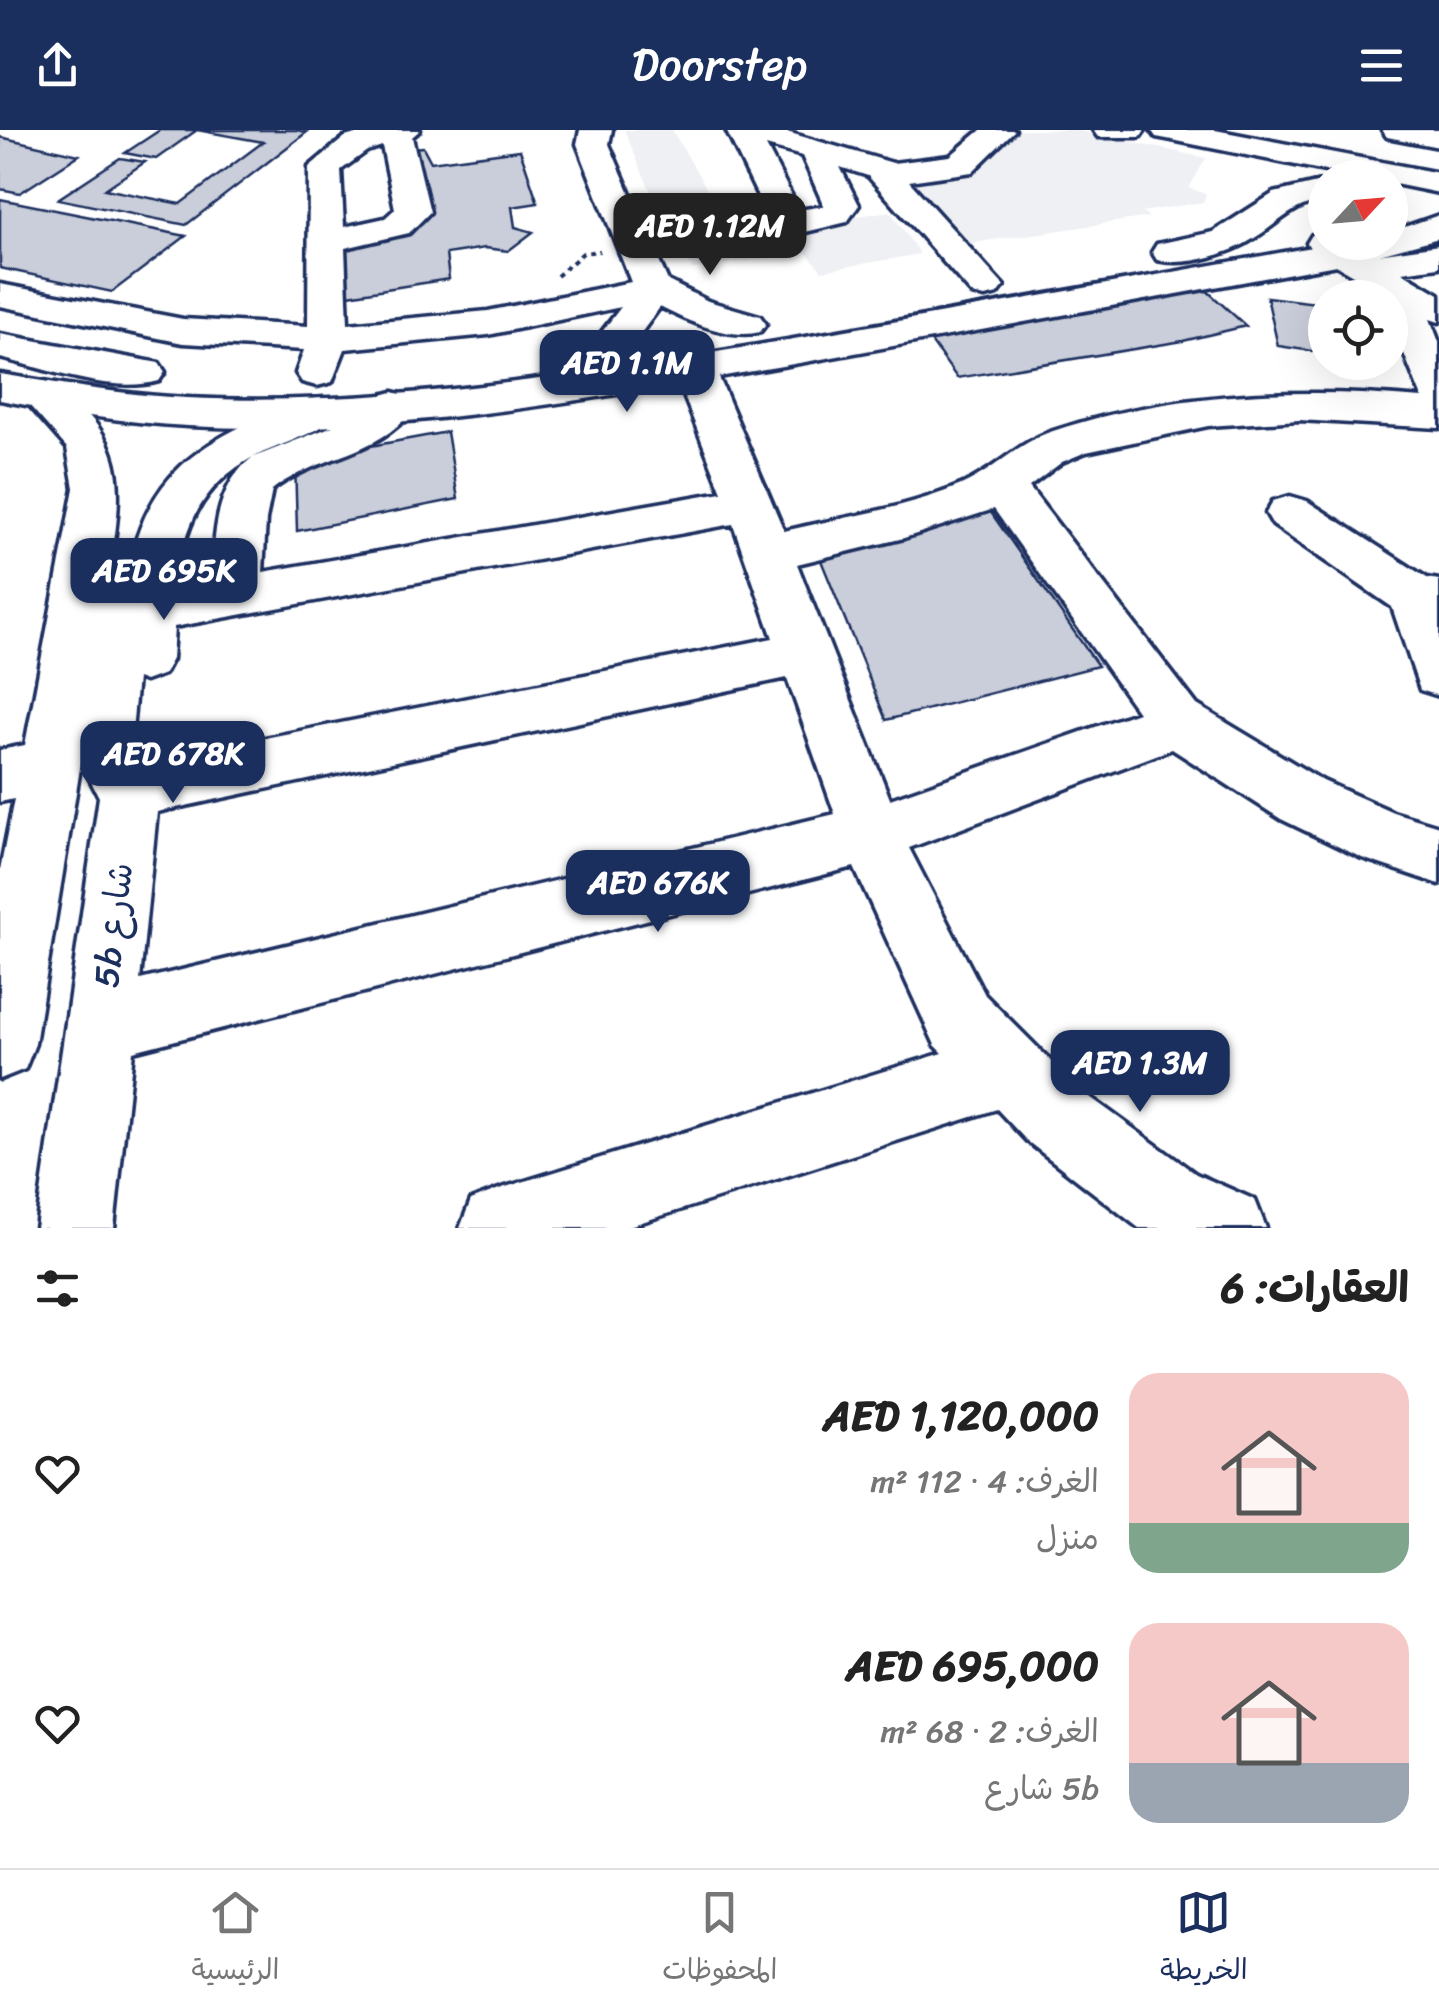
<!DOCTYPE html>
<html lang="ar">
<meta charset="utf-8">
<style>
:root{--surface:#fff;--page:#f6f6f6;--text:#222;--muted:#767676;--line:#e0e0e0;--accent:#1b2f5e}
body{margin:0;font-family:Sriracha,"Playpen Sans Arabic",sans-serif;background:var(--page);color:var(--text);direction:rtl;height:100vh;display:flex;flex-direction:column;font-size:38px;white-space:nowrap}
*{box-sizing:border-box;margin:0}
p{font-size:32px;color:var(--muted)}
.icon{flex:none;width:55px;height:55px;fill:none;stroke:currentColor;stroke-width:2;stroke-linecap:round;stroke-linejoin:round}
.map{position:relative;height:1098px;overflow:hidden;direction:ltr}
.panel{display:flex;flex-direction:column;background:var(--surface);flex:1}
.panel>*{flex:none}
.needle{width:65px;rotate:64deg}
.tools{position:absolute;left:1308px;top:30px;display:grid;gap:20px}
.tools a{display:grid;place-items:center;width:100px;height:100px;border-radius:50%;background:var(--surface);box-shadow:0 10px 40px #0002;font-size:50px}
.price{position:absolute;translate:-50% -85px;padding:0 22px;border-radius:20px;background:var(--accent);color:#fff;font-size:32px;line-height:65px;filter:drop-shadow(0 2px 5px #0008)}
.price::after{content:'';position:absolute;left:50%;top:60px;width:30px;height:22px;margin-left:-15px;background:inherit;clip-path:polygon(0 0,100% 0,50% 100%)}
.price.on{background:#222;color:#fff}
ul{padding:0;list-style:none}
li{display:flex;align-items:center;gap:30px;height:250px;padding:0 30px}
li span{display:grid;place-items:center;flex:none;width:280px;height:200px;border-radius:30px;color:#555}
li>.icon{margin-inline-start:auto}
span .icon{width:120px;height:120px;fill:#fffc;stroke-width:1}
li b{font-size:42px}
h2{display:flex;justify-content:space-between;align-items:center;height:120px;padding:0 30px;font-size:42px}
header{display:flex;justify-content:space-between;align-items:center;height:130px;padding:0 30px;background:var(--accent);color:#fff;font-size:45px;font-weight:600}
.tab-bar{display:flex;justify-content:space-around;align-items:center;height:140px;border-top:2px solid var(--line);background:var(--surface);font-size:28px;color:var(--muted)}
.tab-bar a{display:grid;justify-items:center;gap:5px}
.tab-bar .on{color:var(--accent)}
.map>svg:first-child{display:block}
</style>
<header><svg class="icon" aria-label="menu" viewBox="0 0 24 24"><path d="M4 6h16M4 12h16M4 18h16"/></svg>Doorstep<svg class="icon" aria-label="share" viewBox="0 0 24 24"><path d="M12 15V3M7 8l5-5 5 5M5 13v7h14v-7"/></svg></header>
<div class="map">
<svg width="1439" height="1098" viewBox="0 0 1439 1098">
<rect width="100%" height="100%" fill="#fff"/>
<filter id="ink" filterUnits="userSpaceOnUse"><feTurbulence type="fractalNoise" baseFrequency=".01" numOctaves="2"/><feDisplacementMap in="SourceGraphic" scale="20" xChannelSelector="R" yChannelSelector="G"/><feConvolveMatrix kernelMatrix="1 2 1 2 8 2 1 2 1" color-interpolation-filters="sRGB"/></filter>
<g filter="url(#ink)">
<path fill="#eff0f4" d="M624,0H672L734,105L890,81L920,124L822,141L806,122L693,139L677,122Z
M971,0H1074L1206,28L1189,58L1206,64L1203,72L1142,82L1149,87L965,114L886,36L944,31Z"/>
<path fill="#caceda" stroke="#1b2f5e" stroke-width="2.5" d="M160,0H296L307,2L186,95L58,69L120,28L145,32L105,59L180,74L263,12L197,0L156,29L125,23Z
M0,7L79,25L20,63L0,59Z
M423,17L431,32L520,20L538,73L512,77L515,97L533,102L508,121L485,118L446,124L449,149L342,166L340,100L417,88L400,19Z
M0,69L186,106L112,162L0,138Z
M1204,158L1246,196L1183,211L957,248L927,206Z
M1267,167L1325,174V223L1278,216Z
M447,302L458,369L297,401L295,330Z
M990,381L1098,536L886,590L816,418Z"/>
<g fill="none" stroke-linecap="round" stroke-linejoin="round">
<defs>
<path id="minor" d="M370,0H420L412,7L430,82L409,103L345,118L348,194L488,181L631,152L577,14L580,0H612L609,14L647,103L767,85L726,0H780L893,33L950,26L981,0H1015L972,42L909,51L1004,156L998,164L985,167L972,164L868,46L840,37L859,75L847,92L789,106L656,124L668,151L708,171L760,186L766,194L760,202C729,210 687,191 660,177L625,225L611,228L597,225L591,216L621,177L488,205L345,219L332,252L317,256L302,252L296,243L304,220L183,213L0,176V154L183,189L308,196L309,37L345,7ZM382,16L395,79L385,88L344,97L341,40L367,21ZM766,16L802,26L824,76L799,80Z
M1093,0H1145L1140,7H1098Z
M1382,0H1439V17L1387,7Z
M1325,102V112H1350L1371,125L1439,115V137L1402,142L1439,164V192L1430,189L1439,212V298L1299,290L1208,296L1086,322L1062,332L1029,357L1197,575L1323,651L1393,682L1439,696V754L1362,728L1281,689L1172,619L909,718L985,865L1079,959L1196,1044L1255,1070L1266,1098H1139L1027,1011L997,979L623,1098H460L471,1070L499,1059L943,923L935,915L854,737L133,921L114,1098H36L99,667L81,632L35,914L25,939L0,949V740L14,669L0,672V620L25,615L74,358L67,318L22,267L28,257C50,251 60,259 76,273C135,324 117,381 109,449L126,455C140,360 184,318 271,284C293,275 313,264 336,270L343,280C330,300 276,315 254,327L343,292L378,266L393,262L408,266L415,276C382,326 316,325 272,360L266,390L263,442L722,362L673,238L679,229L694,225L709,229L715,238L784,401C843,387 905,379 961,355C994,341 1018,312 1053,301C1171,262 1299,257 1422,268L1390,189V168H1382L1380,161L1312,121L1307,113L1312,105ZM253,327C214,357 215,405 212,450L177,456C183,398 200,357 253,327ZM994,379L1138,582L890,669L797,434L904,408ZM733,394L773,508L163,628L155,607L132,601L137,548L145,551L164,544L172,529L174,497ZM787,548L835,684L140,850L157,682Z
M1290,366L1307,371L1427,448L1439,450V566L1420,560L1392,477L1273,395L1266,383L1273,371Z"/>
<path id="major" d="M1151,0H1215L1439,43V63L1390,53V48H1360L1167,9L1156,7Z
M1325,51V71C1296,72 1279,93 1256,107C1231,124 1187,137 1157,130L1152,122L1157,114L1213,102L1274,63Z
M1439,85V108L1342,134C1163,166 984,200 805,232C602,267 395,307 188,296C124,293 62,282 0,270V244C62,254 124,265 187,268C389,278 591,243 788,210C972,179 1156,145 1340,112H1390V102Z
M0,204L159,233L165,242L159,251C110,264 48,239 0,228Z"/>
</defs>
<use href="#minor" stroke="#1b2f5e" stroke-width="7"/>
<use href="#major" stroke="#1b2f5e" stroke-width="7"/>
<path stroke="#1b2f5e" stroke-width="4" stroke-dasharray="5 5" stroke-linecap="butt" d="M557,146L583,123L600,121"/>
<use href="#minor" fill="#fff" fill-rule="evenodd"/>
<use href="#major" fill="#fff" fill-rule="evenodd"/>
</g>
</g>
<g text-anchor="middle" stroke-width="9" stroke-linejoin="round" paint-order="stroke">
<g font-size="35" fill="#1b2f5e" stroke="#fff">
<text transform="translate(113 795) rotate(-83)" y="12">5b شارع</text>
</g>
</g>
</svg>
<div class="tools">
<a><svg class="needle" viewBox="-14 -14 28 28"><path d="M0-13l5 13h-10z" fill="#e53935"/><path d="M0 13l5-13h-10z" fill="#767676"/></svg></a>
<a><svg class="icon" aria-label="locate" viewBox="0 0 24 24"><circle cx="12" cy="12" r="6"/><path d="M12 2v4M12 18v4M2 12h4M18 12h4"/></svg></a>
</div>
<b class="price on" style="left:710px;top:148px">AED 1.12M</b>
<b class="price" style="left:627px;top:285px">AED 1.1M</b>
<b class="price" style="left:164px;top:493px">AED 695K</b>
<b class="price" style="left:173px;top:676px">AED 678K</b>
<b class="price" style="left:658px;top:805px">AED 676K</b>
<b class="price" style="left:1140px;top:985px">AED 1.3M</b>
</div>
<section class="panel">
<h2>العقارات: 6<svg class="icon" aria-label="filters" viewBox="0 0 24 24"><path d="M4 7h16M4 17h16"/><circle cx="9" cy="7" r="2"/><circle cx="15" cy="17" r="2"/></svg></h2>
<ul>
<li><span style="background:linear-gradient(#f6c9c9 75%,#7fa58c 0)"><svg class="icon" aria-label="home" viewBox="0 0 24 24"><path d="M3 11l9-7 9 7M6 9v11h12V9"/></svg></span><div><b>AED 1,120,000</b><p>الغرف: 4 · 112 m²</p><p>منزل</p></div><svg class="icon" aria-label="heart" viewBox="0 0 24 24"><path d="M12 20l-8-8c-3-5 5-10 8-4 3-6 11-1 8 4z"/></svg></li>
<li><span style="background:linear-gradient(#f6c9c9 70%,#9aa5b1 0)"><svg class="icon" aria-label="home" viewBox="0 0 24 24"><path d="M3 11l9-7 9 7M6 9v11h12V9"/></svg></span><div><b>AED 695,000</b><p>الغرف: 2 · 68 m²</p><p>5b شارع</p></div><svg class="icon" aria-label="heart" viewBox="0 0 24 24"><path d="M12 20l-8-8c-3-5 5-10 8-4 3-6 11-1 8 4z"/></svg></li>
</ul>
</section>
<nav class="tab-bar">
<a class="on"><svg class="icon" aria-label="map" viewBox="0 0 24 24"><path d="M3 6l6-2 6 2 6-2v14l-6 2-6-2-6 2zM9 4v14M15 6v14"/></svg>الخريطة</a>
<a><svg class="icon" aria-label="saved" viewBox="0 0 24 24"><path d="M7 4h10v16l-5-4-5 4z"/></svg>المحفوظات</a>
<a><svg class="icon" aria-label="home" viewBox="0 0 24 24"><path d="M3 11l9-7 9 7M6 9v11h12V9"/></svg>الرئيسية</a>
</nav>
